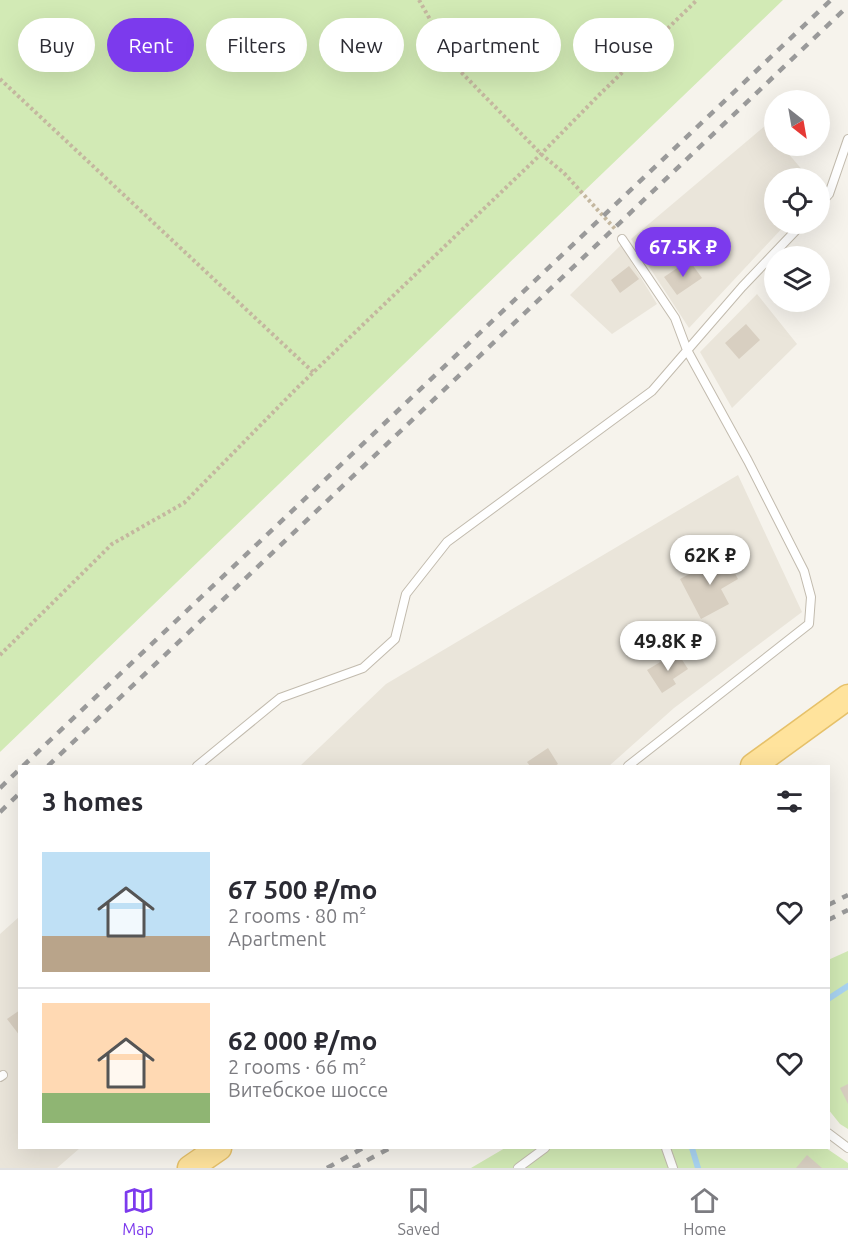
<!DOCTYPE html>
<meta charset="utf-8">
<style>
:root{--surface:#fff;--page:#f7f7f7;--text:#2b2b33;--muted:#7c7c81;--line:#e1e1e2;--accent:#7c3aed}
body{margin:0;font-family:Ubuntu,sans-serif;background:var(--page);color:var(--text);height:100vh;display:flex;flex-direction:column;font-size:22px;white-space:nowrap}
*{box-sizing:border-box;margin:0}
p{font-size:20px;color:var(--muted)}
.icon{flex:none;width:33px;height:33px;fill:none;stroke:currentColor;stroke-width:2;stroke-linecap:round;stroke-linejoin:round}
.map{position:relative;flex:1;overflow:hidden}
.panel{position:absolute;left:18px;top:765px;width:812px;height:384px;display:flex;flex-direction:column;background:var(--surface);border-radius:0px;box-shadow:0 6px 24px #0002}
.panel>*{flex:none}
.guide{position:absolute;left:18px;top:18px;width:813px;height:54px;display:flex;gap:12px}
.needle{width:39px;rotate:149deg}
.controls{position:absolute;left:764px;top:90px;display:grid;gap:12px}
.controls a{display:grid;place-items:center;width:66px;height:66px;border-radius:50%;background:var(--surface);box-shadow:0 6px 24px #0002;font-size:30px}
.price{position:absolute;translate:-50% -51px;padding:0 14px;border-radius:21px;background:#fff;color:#222;font-size:20px;line-height:39px;filter:drop-shadow(0 2px 3px #0008)}
.price::after{content:'';position:absolute;left:50%;top:36px;width:18px;height:14px;margin-left:-9px;background:inherit;clip-path:polygon(0 0,100% 0,50% 100%)}
.price.on{background:var(--accent);color:#fff}
ul{padding:0;list-style:none}
li{display:flex;align-items:center;gap:18px;height:150px;padding:0 24px}
li+li{border-top:2px solid var(--line)}
li span{display:grid;place-items:center;flex:none;width:168px;height:120px;border-radius:0px;color:#555}
li>.icon{margin-inline-start:auto}
span .icon{width:72px;height:72px;fill:#fffc;stroke-width:1}
li b{font-size:26px}
h2{display:flex;justify-content:space-between;align-items:center;height:72px;padding:0 24px;font-size:26px}
.chip{padding:0 21px;border-radius:27px;background:var(--surface);box-shadow:0 6px 24px #0002;font-size:21px;line-height:54px}
.chip.on{background:var(--accent);color:#fff}
.menu{display:flex;justify-content:space-around;align-items:center;height:84px;border-top:2px solid var(--line);background:var(--surface);font-size:16px;color:var(--muted)}
.menu a{display:grid;justify-items:center;gap:3px}
.menu .on{color:var(--accent)}
.map>svg:first-child{display:block}
</style>
<div class="map">
<svg width="848" height="1168" viewBox="0 0 848 1168">
<rect width="100%" height="100%" fill="#f6f3ec"/>
<path fill="#eae5da" d="M765,126L774,136V146H782L809,178H774V224H786L689,328L631,239Z
M621,245L657,304L612,334L570,295Z
M757,294L797,344L732,408L700,352Z
M738,475L802,612L674,708L609,766H300L386,684Z
M19,917L20,1148H80L57,1168H0V934Z"/>
<path fill="#d2eab5" d="M0,0H783L0,752Z
M848,951V1129L840,1124L828,1109V960Z
M505,1148H826L848,1163V1168H471Z"/>
<g fill="none" stroke-linecap="round" stroke-linejoin="round">
<path stroke="#a9d4f2" stroke-width="6" d="M828,999L848,986
M692,1148L698,1168"/>
</g>
<path fill="#d8cfc1" d="M689,260L702,278L677,295L664,277Z
M629,266L639,279L620,293L611,280Z
M746,324L760,340L739,359L725,343Z
M725,555L738,579L721,589L729,604L701,619L680,579Z
M677,652L688,669L673,679L676,684L662,693L647,670Z
M548,748L558,764L555,766H530L527,762Z
M20,1010V1036L7,1019Z
M848,1084V1104L840,1088Z
M807,1155L822,1168H796Z"/>
<g fill="none" stroke-linecap="round" stroke-linejoin="round">
<defs>
<path id="lane" d="M819,205L829,194L848,139
M622,239L675,318L687,350L748,461L804,571L811,597L809,624L628,766
M197,766L280,698L363,668L395,639L406,594L447,542L652,391L742,287L802,224
M0,1077L3,1075
M828,1133L848,1148
M666,1148L673,1168
M518,1168L545,1148"/>
<path id="primary" d="M753,766L848,697
M190,1168L219,1148"/>
</defs>
<use href="#lane" stroke="#c2bbae" stroke-width="10"/>
<use href="#primary" stroke="#e6c16a" stroke-width="27"/>
<path stroke="#c4b79f" stroke-width="4" stroke-dasharray="3 3" stroke-linecap="butt" d="M419,0L459,70L541,154L564,173L616,230
M0,79L313,372
M0,655L112,544L184,503L298,387L541,154L600,94L697,0"/>
<use href="#lane" stroke="#fff" stroke-width="8"/>
<use href="#primary" stroke="#ffe39c" stroke-width="24"/>
<path stroke="#9a9a9a" stroke-width="4.5" stroke-dasharray="8 8" stroke-linecap="butt" d="M23,766L831,0
M48,766L848,6
M0,788L20,769
M0,812L20,793
M828,905L848,895
M828,920L848,910
M327,1168L363,1148
M353,1168L390,1148"/>
</g>
</svg>
<div class="controls">
<a><svg class="needle" viewBox="-14 -14 28 28"><path d="M0-13l5 13h-10z" fill="#e53935"/><path d="M0 13l5-13h-10z" fill="#7c7c81"/></svg></a>
<a><svg class="icon" aria-label="locate" viewBox="0 0 24 24"><circle cx="12" cy="12" r="6"/><path d="M12 2v4M12 18v4M2 12h4M18 12h4"/></svg></a>
<a><svg class="icon" aria-label="layers" viewBox="0 0 24 24"><path d="M12 4l9 5-9 5-9-5zM3 14l9 5 9-5"/></svg></a>
</div>
<b class="price on" style="left:683px;top:278px">67.5K ₽</b>
<b class="price" style="left:710px;top:586px">62K ₽</b>
<b class="price" style="left:668px;top:672px">49.8K ₽</b>
<div class="guide">
<a class="chip">Buy</a>
<a class="chip on">Rent</a>
<a class="chip">Filters</a>
<a class="chip">New</a>
<a class="chip">Apartment</a>
<a class="chip">House</a>
</div>
<section class="panel">
<h2>3 homes<svg class="icon" aria-label="filters" viewBox="0 0 24 24"><path d="M4 7h16M4 17h16"/><circle cx="9" cy="7" r="2"/><circle cx="15" cy="17" r="2"/></svg></h2>
<ul>
<li><span style="background:linear-gradient(#bfe0f5 70%,#b9a48a 0)"><svg class="icon" aria-label="home" viewBox="0 0 24 24"><path d="M3 11l9-7 9 7M6 9v11h12V9"/></svg></span><div><b>67 500 ₽/mo</b><p>2 rooms · 80 m²</p><p>Apartment</p></div><svg class="icon" aria-label="heart" viewBox="0 0 24 24"><path d="M12 20l-8-8c-3-5 5-10 8-4 3-6 11-1 8 4z"/></svg></li>
<li><span style="background:linear-gradient(#ffd9b3 75%,#8fb573 0)"><svg class="icon" aria-label="home" viewBox="0 0 24 24"><path d="M3 11l9-7 9 7M6 9v11h12V9"/></svg></span><div><b>62 000 ₽/mo</b><p>2 rooms · 66 m²</p><p>Витебское шоссе</p></div><svg class="icon" aria-label="heart" viewBox="0 0 24 24"><path d="M12 20l-8-8c-3-5 5-10 8-4 3-6 11-1 8 4z"/></svg></li>
</ul>
</section>
</div>
<nav class="menu">
<a class="on"><svg class="icon" aria-label="map" viewBox="0 0 24 24"><path d="M3 6l6-2 6 2 6-2v14l-6 2-6-2-6 2zM9 4v14M15 6v14"/></svg>Map</a>
<a><svg class="icon" aria-label="saved" viewBox="0 0 24 24"><path d="M7 4h10v16l-5-4-5 4z"/></svg>Saved</a>
<a><svg class="icon" aria-label="home" viewBox="0 0 24 24"><path d="M3 11l9-7 9 7M6 9v11h12V9"/></svg>Home</a>
</nav>
